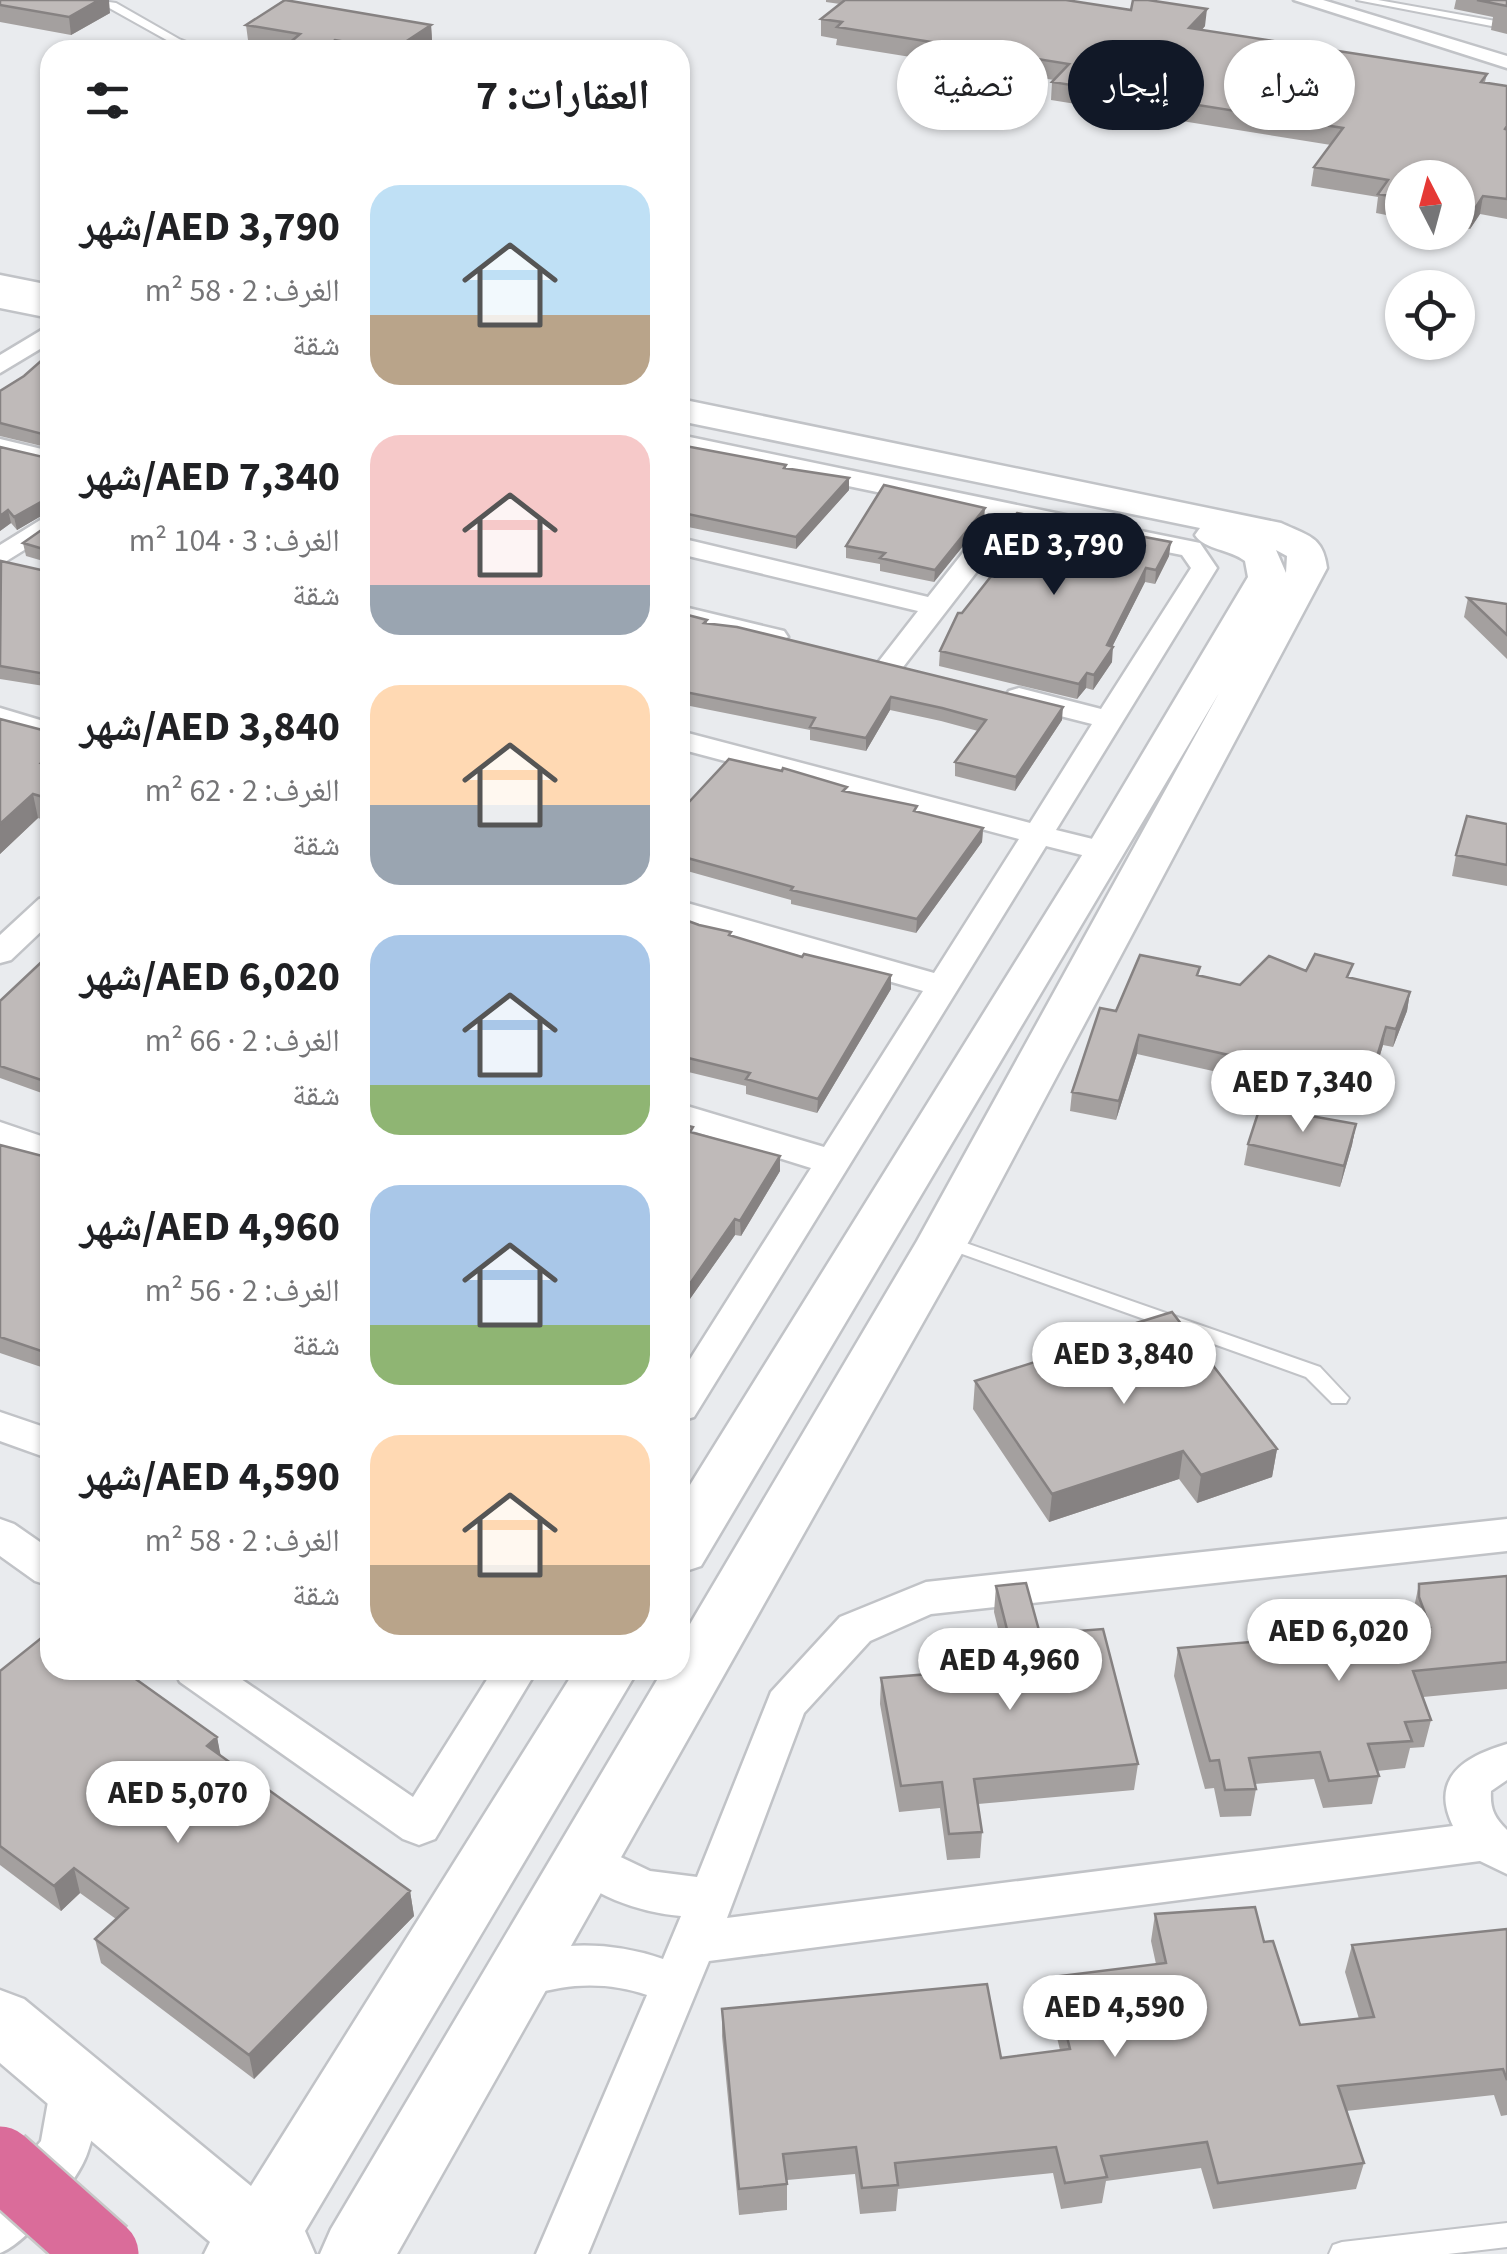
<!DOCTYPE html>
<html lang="ar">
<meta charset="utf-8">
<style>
:root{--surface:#fff;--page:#f6f6f6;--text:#202124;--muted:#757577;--accent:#111827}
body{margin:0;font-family:"Source Sans 3","Noto Naskh Arabic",sans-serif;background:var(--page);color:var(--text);direction:rtl;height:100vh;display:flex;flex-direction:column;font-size:38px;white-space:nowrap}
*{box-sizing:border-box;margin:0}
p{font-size:32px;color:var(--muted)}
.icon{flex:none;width:55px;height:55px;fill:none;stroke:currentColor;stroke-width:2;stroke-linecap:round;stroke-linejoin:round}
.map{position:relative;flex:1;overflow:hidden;direction:ltr}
.details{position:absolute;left:40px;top:40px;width:650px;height:1640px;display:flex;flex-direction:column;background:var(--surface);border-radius:30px;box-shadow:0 2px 8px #0004;direction:rtl}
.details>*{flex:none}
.hud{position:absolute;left:720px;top:40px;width:635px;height:90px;direction:rtl;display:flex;gap:20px}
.needle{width:65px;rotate:354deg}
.fabs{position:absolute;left:1385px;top:160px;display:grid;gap:20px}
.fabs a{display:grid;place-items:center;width:90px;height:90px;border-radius:50%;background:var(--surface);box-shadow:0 2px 8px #0004;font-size:50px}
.price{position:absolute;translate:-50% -85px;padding:0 22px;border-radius:35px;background:#fff;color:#222;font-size:32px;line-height:65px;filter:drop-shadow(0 2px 5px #0008)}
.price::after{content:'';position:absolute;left:50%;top:60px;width:30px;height:22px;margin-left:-15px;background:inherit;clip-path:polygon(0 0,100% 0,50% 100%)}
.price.selected{background:var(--accent);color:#fff}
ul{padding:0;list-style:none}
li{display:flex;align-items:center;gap:30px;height:250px;padding:0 40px}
li span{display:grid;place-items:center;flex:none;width:280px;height:200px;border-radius:30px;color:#555}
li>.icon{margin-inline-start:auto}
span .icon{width:120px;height:120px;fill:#fffc;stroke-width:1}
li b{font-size:42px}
h2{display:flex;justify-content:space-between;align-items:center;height:120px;padding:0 40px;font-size:42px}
.tag{padding:0 35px;border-radius:45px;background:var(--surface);box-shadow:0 2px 8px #0004;font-size:35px;line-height:90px}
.tag.selected{background:var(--accent);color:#fff}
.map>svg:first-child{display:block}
</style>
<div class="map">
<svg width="1507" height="2254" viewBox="0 0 1507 2254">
<rect width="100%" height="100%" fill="#e9ebee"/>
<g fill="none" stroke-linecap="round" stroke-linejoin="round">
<defs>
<path id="lane" d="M95,0L116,3L179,39L207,50H191L172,43Z
M1357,0H1378L1507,23V29Z
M943,1235L1320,1367L1349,1398L1346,1403H1332L1306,1377L937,1245L934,1241Z
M1507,2223V2247L1448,2254H1329L1333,2245L1342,2242Z"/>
<path id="street" d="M1294,0H1323L1507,56V68Z
M0,294L50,304V318L0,308Z
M50,325V343L0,373V355Z
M680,435L1075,517L1088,525L1075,533L1016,521L900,671H880L876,665L918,611L680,554V538L928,597L992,516L680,451Z
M0,439L50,451V467L0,455Z
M50,514V534L0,565V545Z
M1126,528L1200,543L1217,568L1056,830L1117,845L1122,852L1117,859L1106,861L1046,846L694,1417L680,1421V1375L811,1168L680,1127V1104L824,1147L923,991L680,921V901L934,973L1019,839L680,749V731L1030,823L1092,724L1009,703L1005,697L1009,691L1019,688L1101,709L1191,568L1182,555L1117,542L1113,536L1117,530Z
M680,606L784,631L788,637L774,645L680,622Z
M0,708L50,723V741L0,726Z
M50,896V923L11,960L0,963V935L39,899Z
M0,1122L50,1139V1163L0,1146Z
M0,1412L50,1429V1459L0,1441Z
M0,1519L14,1524L50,1549V1586L35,1581L0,1556Z
M1507,1519V1551L931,1614L870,1641L804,1713L727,1918L1453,1826C1429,1777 1466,1756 1507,1744V1780L1491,1791C1490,1809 1494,1817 1507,1830V1874L1480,1861L709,1961L588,2254H536L647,1995C625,1987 599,1984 575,1986C549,1988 528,1999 503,1990L496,1975L503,1960C556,1941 610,1941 663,1959L681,1916C644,1913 581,1895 564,1860L571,1846L587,1841L650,1871L697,1877L771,1692L840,1617L926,1582Z
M174,1670H228L413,1797L493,1670H537L435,1839L419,1845L403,1839L180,1682Z
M75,2063L92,2069C103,2092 96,2130 87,2154C77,2182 27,2243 0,2253V2190L41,2141L51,2085L58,2069Z"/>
<path id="secondary" d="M0,275L50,285V305L0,295Z
M680,399L1281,523C1308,536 1323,536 1327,568L969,1241L397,2254H320L331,2229L663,1670H680V1641L917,1241L1219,693L701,1566L680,1573V1501L1084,852L1248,577L1245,561C1230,549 1205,550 1195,535L1200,528L680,421ZM1276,550L1287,556L1286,573Z
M575,1670H638L305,2231L315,2254H204L210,2242L0,2063V1990L24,1999L251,2186Z"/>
</defs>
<use href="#lane" stroke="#c1c3c7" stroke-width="4"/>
<use href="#street" stroke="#c1c3c7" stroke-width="5"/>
<use href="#secondary" stroke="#c1c3c7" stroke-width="5"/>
<use href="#lane" fill="#fff" fill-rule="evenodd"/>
<use href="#street" fill="#fff" fill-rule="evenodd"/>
<use href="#secondary" fill="#fff" fill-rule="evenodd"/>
<defs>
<path id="highway-bridge" d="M0,2162L103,2254"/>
</defs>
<use href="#highway-bridge" stroke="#c7c7c7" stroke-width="76" stroke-linecap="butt"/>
<use href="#highway-bridge" stroke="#da6c9a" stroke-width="71"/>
</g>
<path fill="#a4a09f" d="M0,0L110,13L71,35L0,22Z
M826,0H1066L1205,26L1202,30L1487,74L1485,82L1507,86V219L1480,214L1470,229L1458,227V178H1402V218L1376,213L1378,197L1311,186L1314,167L1331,145L1051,100L1052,82L1054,80L836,45L837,39L821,36V19L840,4L826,2Z
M1456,0H1507V34L1491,30L1493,17L1454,9Z
M246,25H431L432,40L417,50H287V47L248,40Z
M50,353V448L0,436V391L24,376Z
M680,445L786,465V469L849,490L796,549L683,526V518H680Z
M0,447L47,458L50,456V563L26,556L23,543L50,524L49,511L17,530L11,523L0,531Z
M984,520L934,582L880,571V564L846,558V546Z
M995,541L1169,556L1155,584L1145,582L1112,647V662L1093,690L1086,688L1077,699L939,666L940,651L962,613L1006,558L994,556Z
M0,562L50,572V569V692L45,691L44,686L0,679Z
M1468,598L1507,604V659L1464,617Z
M680,613L707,620V623L1062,720L1015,791L955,776V762L978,731L941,721L890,710L866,751L810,740V730L680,704Z
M0,719L50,732V822L38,818L0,854Z
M847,792L916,812L983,828L982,842L916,933L791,904V900L680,869V801L689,802Z
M1507,824V886L1452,876L1456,855Z
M680,918L891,989L817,1113L746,1094V1086L680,1070Z
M50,954V1096L0,1078V1001Z
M1306,971L1351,978L1410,992L1407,1011L1393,1047L1383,1045L1365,1105L1137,1054L1116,1120L1070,1111L1072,1092L1116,1011L1199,976L1240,985Z
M680,1124L693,1133L780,1171L741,1236L735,1235L680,1313Z
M1356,1124L1352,1145L1340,1187L1244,1165L1248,1144Z
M0,1145L50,1158V1370L0,1353Z
M1094,1336L1277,1449L1272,1477L1197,1503L1179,1479L1049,1522L973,1409L975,1381L1094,1343Z
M1507,1576V1689L1423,1697L1431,1720L1424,1747L1410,1748L1405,1768L1377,1771L1379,1776L1372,1804L1323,1808L1314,1779L1255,1784L1256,1789L1251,1816L1220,1817L1214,1788L1205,1789L1174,1676L1178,1648L1414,1628L1413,1612L1419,1584Z
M996,1586L1040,1634L1138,1764L1134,1790L978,1804L982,1832L980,1858L947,1860L940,1808L899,1812L880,1704L881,1678L974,1670L975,1656L1004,1653L994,1612Z
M0,1671L217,1737L220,1755L410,1891L414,1916L254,2079L101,1963L95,1939L116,1919L80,1893L61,1911L0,1865Z
M1155,1914L1264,1942L1300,2025L1359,2019L1345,1972L1352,1945L1507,1929V2115L1501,2116L1494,2095L1346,2111L1364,2163L1356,2189L1213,2209L1201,2168L1106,2181L1102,2203L1061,2209L1053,2173L898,2189L896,2211L860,2214L855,2174L787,2180V2210L739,2215L722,2036V2009L1001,2058L1060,2050L1049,2004L1052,1977L1156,1964L1151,1941Z"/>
<path fill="#868282" d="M99,0H109L110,13L71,35L69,17Z
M1207,9L1205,26L1187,46L1189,28Z
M431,25L432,40L417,50H393Z
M335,40L336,50H323Z
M1483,196L1480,214L1470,229L1474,210Z
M849,478V490L796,549V537Z
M48,498L50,511L17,530L14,517Z
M985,508L984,520L934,582L935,570Z
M8,510L11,523L0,531V516Z
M1171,542L1169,556L1155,584L1156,570Z
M1146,568L1145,582L1109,653L1113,647L1112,662L1093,690L1094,675L1107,645Z
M1087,673L1086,688L1077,699L1079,684Z
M891,697L890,710L866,751V738Z
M1063,707L1062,720L1015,791L1016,777Z
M50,754V783L41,763Z
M33,794L38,818L0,854V824Z
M983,828L982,842L916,933L917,919Z
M891,975V989L817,1113L818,1099Z
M1410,992L1407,1011L1393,1047L1396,1029Z
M1386,1027L1383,1045L1365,1105L1368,1086Z
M1139,1035L1137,1054L1116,1120L1119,1101Z
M1356,1124L1352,1145L1340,1187L1344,1166Z
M780,1156V1171L741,1236L740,1221Z
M735,1219V1235L680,1313V1298Z
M1277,1449L1272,1477L1197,1503L1201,1475Z
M1183,1451L1179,1479L1049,1522L1052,1494Z
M217,1737L222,1762L207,1746Z
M74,1868L80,1893L61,1911L54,1886Z
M410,1891L414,1916L254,2079L249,2055Z"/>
<path fill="#bfbab9" stroke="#868282" stroke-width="2.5" d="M0,0H99L69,17L0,5Z
M285,0L431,25L393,50L335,40L323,50L287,45L300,34L246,25Z
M845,0H1066L1131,10L1133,0H1148L1207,9L1189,28L1487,74L1481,82L1507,86V126L1505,129L1507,130V199L1483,196L1474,210L1458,207V178H1402V198L1378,194L1388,180L1314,167L1343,128L1052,82L1069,64L837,27L842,22L821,19Z
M1477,0H1507V6Z
M50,353V436L0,423V391L24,376Z
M680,445L786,465L784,468L849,478L796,537L683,513L688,507L680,505Z
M0,447L47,458L50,456V551L23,543L50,524L48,498L14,517L8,510L0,516Z
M884,485L985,508L935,570L880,558L885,553L846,546Z
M1017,513L1171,542L1156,570L1146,568L1107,645L1113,647L1094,675L1087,673L1079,684L940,651L958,613H962L1015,546L995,541Z
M1,561L50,572V569V679L42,678L46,674L0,666Z
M1468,598L1507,604V635Z
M680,613L707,620L704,623L737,627L1063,707L1016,777L955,762L986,720L942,708L891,697L866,738L810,727L815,718L680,691Z
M0,719L50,732V754L41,763L50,765V799L33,794L0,824Z
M729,759L782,771L783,768L847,787L843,791L917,806L914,811L983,828L917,919L791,890L793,887L680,856V801L689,802Z
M1467,816L1507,824V865L1456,855Z
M680,918L699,925L731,932L729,935L802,957L804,954L891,975L818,1099L746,1079L750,1073L680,1056Z
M50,954V1083L0,1066V1001Z
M1315,954L1353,964L1347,977L1410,992L1396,1029L1386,1027L1368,1086L1139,1035L1119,1101L1072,1092L1100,1008L1116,1011L1140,955L1200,967L1197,975L1240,985L1269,956L1306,971Z
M1260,1107L1356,1124L1344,1166L1248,1144Z
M680,1124L693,1127L690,1132L780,1156L740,1221L735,1219L680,1298Z
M0,1145L50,1158V1354L0,1337Z
M1172,1312L1277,1449L1201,1475L1183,1451L1052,1494L975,1381L1098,1342L1094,1336Z
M1507,1576V1662L1413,1671L1431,1720L1405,1722L1412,1741L1368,1744L1379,1776L1329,1781L1320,1752L1249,1758L1256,1789L1225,1790L1219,1760L1210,1761L1178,1648L1430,1627L1419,1597V1584Z
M1026,1583L1040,1634L1103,1629L1138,1764L974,1779L982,1832L949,1834L942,1782L901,1786L881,1678L978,1670L975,1656L1013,1653L996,1586Z
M50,1631V1670H123L217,1737L207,1746L410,1891L249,2055L95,1939L128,1908L74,1868L54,1886L0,1846V1671Z
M1255,1907L1264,1942L1273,1941L1300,2025L1374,2017L1352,1945L1507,1929V2080L1503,2069L1338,2086L1364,2163L1218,2183L1207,2142L1101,2156L1107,2177L1065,2183L1056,2147L895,2163L898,2185L862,2188L856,2147L783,2154L787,2184L739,2189L722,2009L987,1984L1001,2058L1070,2049L1052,1977L1166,1963L1155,1914Z"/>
</svg>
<div class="fabs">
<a><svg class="needle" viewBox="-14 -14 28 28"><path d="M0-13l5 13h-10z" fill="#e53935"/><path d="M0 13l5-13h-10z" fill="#757577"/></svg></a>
<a><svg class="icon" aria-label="locate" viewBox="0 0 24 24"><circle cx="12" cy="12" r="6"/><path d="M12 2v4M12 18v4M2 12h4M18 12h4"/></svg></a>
</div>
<b class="price selected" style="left:1054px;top:598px">AED 3,790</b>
<b class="price" style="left:1303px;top:1135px">AED 7,340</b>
<b class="price" style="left:1124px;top:1407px">AED 3,840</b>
<b class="price" style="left:1339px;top:1684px">AED 6,020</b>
<b class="price" style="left:1010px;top:1713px">AED 4,960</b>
<b class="price" style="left:178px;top:1846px">AED 5,070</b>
<b class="price" style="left:1115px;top:2060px">AED 4,590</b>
<div class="hud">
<a class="tag">شراء</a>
<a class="tag selected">إيجار</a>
<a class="tag">تصفية</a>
</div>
<section class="details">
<h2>العقارات: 7<svg class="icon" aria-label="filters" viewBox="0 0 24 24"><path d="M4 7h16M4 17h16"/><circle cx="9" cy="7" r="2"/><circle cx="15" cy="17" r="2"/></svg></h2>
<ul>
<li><span style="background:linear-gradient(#bfe0f5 65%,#b9a48a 0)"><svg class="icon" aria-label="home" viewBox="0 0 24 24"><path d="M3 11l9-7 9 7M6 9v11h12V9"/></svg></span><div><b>AED 3,790/شهر</b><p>الغرف: 2 · 58 m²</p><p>شقة</p></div></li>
<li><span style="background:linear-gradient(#f6c9c9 75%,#9aa5b1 0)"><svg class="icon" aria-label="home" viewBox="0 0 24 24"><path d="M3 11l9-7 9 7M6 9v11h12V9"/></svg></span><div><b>AED 7,340/شهر</b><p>الغرف: 3 · 104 m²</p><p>شقة</p></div></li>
<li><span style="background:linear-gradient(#ffd9b3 60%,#9aa5b1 0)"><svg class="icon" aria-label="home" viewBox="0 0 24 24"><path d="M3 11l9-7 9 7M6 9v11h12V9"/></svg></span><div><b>AED 3,840/شهر</b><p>الغرف: 2 · 62 m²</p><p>شقة</p></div></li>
<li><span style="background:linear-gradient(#a9c7e8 75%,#8fb573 0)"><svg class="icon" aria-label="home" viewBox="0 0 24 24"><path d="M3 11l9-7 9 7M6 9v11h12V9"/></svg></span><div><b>AED 6,020/شهر</b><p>الغرف: 2 · 66 m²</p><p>شقة</p></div></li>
<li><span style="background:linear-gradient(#a9c7e8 70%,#8fb573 0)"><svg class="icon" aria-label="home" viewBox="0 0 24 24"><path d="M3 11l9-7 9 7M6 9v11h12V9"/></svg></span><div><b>AED 4,960/شهر</b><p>الغرف: 2 · 56 m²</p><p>شقة</p></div></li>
<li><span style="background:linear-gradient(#ffd9b3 65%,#b9a48a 0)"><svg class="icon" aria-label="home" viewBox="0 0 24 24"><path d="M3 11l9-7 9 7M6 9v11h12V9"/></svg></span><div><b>AED 4,590/شهر</b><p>الغرف: 2 · 58 m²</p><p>شقة</p></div></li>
</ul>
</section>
</div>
